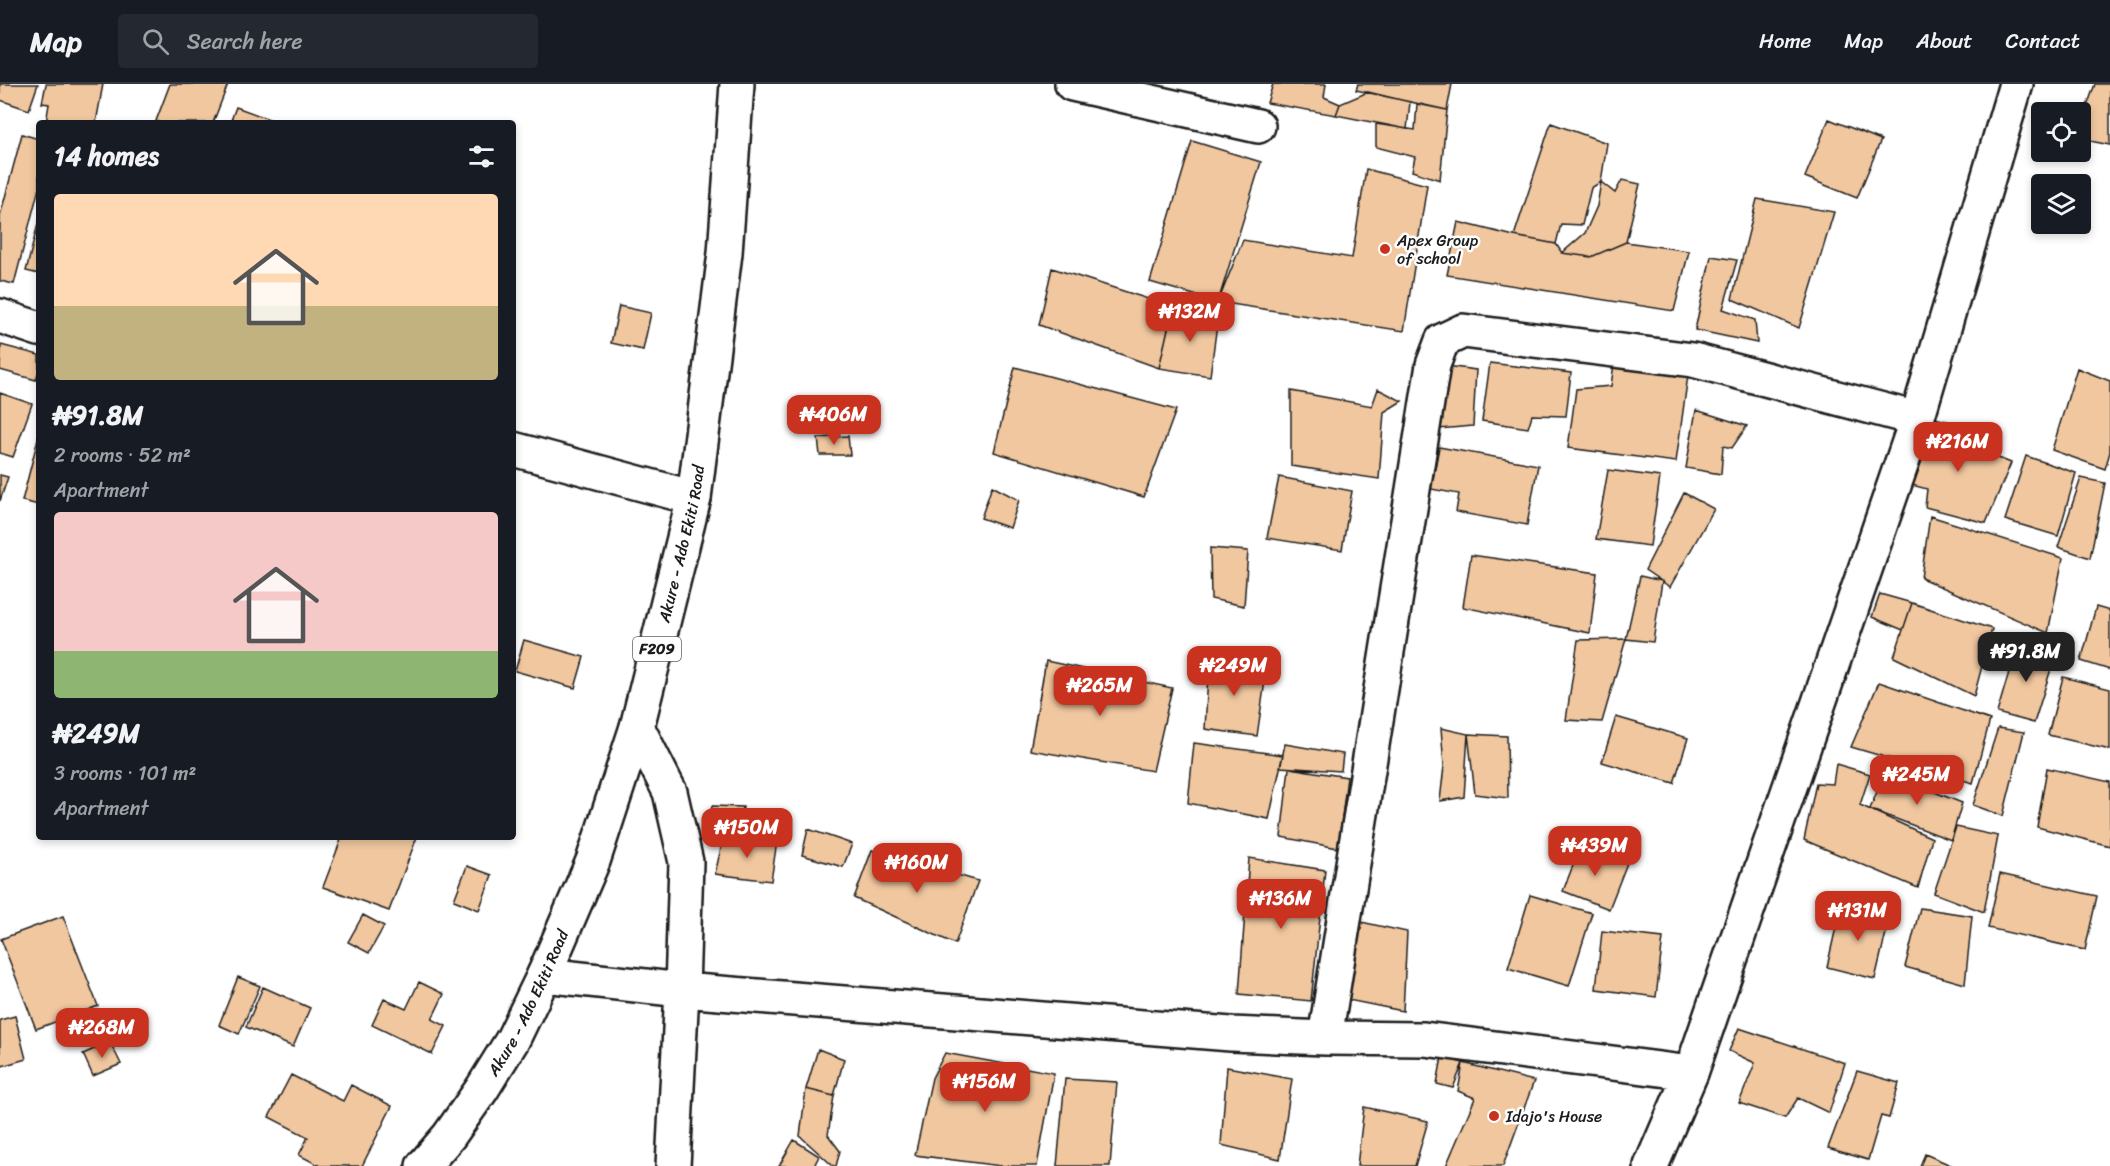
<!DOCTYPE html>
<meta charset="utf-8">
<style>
:root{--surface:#171b24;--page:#242831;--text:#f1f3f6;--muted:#9ea1a6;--line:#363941;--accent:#c8321e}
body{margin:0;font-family:Sriracha,sans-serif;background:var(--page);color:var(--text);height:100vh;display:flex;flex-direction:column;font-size:22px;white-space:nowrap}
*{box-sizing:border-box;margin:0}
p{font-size:20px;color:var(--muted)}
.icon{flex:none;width:33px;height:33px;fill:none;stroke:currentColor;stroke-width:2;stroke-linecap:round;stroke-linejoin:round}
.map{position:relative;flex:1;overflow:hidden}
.details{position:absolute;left:36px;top:36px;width:480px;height:720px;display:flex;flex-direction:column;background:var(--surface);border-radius:6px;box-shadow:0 3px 9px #0003}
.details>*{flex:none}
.buttons{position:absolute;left:2031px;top:18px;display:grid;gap:12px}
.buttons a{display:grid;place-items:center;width:60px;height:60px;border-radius:6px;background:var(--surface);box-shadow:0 3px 9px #0003;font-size:30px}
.price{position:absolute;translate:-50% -51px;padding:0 14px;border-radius:12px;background:var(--accent);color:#fff;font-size:20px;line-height:39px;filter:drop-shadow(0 2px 3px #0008)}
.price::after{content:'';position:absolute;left:50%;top:36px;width:18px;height:14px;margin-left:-9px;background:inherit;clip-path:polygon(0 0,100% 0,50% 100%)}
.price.current{background:#222;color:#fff}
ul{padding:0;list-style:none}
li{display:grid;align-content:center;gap:12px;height:318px;padding:0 18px}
li span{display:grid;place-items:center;height:186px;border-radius:6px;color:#555}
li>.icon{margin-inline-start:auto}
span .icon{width:108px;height:108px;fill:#fffc;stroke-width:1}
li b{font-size:26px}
h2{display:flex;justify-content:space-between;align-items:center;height:72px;padding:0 18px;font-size:26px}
header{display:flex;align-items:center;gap:36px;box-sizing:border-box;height:84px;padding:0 30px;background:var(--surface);border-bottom:2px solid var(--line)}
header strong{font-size:28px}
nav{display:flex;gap:33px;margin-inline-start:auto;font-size:21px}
.search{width:420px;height:54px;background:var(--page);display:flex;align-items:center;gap:15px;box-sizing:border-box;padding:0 21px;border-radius:6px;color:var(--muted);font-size:22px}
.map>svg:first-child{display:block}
</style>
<header>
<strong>Map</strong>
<div class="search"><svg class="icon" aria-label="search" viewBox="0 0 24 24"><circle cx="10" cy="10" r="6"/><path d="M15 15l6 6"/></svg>Search here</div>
<nav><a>Home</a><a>Map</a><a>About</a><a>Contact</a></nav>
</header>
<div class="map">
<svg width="2110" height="1082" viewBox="0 0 2110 1082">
<rect width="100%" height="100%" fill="#fff"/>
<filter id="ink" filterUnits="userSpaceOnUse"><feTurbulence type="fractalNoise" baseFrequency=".0167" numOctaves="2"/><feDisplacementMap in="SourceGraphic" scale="12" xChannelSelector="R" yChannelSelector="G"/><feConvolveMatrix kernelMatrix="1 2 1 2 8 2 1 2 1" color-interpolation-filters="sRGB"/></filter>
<g filter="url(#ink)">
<path fill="#f0c79f" stroke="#1c1c1c" stroke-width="1.5" d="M0,0H38L29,26L0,16Z
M46,0H103L96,39H46L49,20L42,19Z
M170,0H228L213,39H160L156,37Z
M1273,0H1326L1324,13L1340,20L1336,31L1267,19Z
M1358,0H1452L1447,26L1356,6Z
M2095,0H2110V61L2080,55V42Z
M1368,8L1410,18L1407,45L1336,31L1340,20Z
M1417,20L1447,26L1440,96L1412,87L1415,73L1376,63V40L1415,46Z
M236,23L280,39H230Z
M1829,35L1881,56L1857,114L1805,93Z
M1551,39L1607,59L1601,98L1591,104L1582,141L1561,140L1556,160L1514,152Z
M22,50L39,55V104L14,200L0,197V132Z
M1192,57L1261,78L1218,218L1150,198Z
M1366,85L1427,101L1404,247L1218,218L1243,156L1352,174Z
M1622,96L1640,100L1626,158L1591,173L1562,169L1585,149L1597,122L1601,98L1615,109Z
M1757,115L1834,128L1799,244L1732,215Z
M39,136V190L26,187Z
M1458,138L1514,152L1556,160L1562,169L1591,173L1626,158L1689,167L1674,227L1447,191Z
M1711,172L1737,176L1723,225L1755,236L1757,259L1695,246Z
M1052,184L1173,223L1159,284L1039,241Z
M619,222L651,229L643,266L611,259Z
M1173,223L1218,233L1210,292L1159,284Z
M1,261L39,271V286L36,296L0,286Z
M1615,272L1688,291L1676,378L1568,364L1576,305L1611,302Z
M1490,279L1571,289L1566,332L1532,331L1528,344L1482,337Z
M1446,282L1476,286L1473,342L1439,345Z
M1015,283L1176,326L1144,413L994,368Z
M2077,284L2110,297V368L2105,385L2052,366Z
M1378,305L1402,317L1384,328L1379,395L1291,382V307L1372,322Z
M0,309L32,320L13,373L0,369Z
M1696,326L1747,342L1732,364L1723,362L1721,390L1686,384Z
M1931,333L1966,342L1965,361L2011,379L1986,439L1925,423L1927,405L1912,401Z
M39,351V421L22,417Z
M848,352L850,371H820L818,354Z
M1439,363L1538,381L1527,441L1456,428L1459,410L1431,405Z
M2026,372L2076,389L2058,452L2005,436Z
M1608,386L1660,393L1650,462L1596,455Z
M0,391L8,393L0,417Z
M1279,393L1352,407L1342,466L1267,454Z
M2081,394L2105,399L2090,474L2058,463Z
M992,402L1019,416L1010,444L981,434Z
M1684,409L1714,425L1670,503L1645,486Z
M1930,432L2063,474L2048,549L1921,494Z
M1210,464L1248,467L1244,522L1211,515Z
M1471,471L1597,489L1590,549L1463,523Z
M1640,492L1662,497L1653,558L1626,555Z
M1880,510L1912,519L1903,546L1872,533Z
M1912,519L1992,545L1974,612L1894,573Z
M2096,523L2110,527V586L2081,577Z
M1626,555L1602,638L1566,636L1578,556Z
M524,556L584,573L575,604L515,587Z
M2017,561L2056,569L2034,639L1997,629Z
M1209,573L1267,583L1257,652L1205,645Z
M1046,577L1172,604L1153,687L1030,666Z
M2063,593L2110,605V666L2048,651Z
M1879,598L1990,636L1973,699L1851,663Z
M1616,633L1688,654L1674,699L1602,678Z
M1441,644L1468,650L1464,713L1440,717L1444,682Z
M1998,644L2024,648L2003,732L1973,721Z
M1468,650L1507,652L1508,714L1475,710Z
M1194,659L1283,671L1269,735L1188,719Z
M1285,660L1343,670L1341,687L1280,683Z
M1836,680L1870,690L1860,721L1932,754L1918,804L1804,756L1816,699L1833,700Z
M1289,684L1347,693L1338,764L1281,753Z
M2047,684L2110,698V762L2037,743Z
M1885,688L1962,719L1951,756L1870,725Z
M712,722L743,723L739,749L708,744Z
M1956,743L1998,752L1984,828L1934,809Z
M808,745L852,760L843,783L802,771Z
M342,753H417L389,827L323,803Z
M723,755L777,757L771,797L715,790Z
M1581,761L1627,779L1609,825L1563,807Z
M872,766L978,797L955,860L854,814Z
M1249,774L1325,786L1311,917L1239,910Z
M467,782L492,791L479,826L454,816Z
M2000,790L2097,812L2085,866L1988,844Z
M1530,811L1592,829L1569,902L1508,884Z
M1841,821L1890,832L1875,895L1827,883Z
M1920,824L1972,832L1965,900L1905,883Z
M363,831L384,842L369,869L348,858Z
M63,832L98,922L36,945L1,855Z
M1357,837L1407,848L1403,927L1348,916Z
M1602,847L1663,854L1656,913L1596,905Z
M238,893L260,902L239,950L219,941Z
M419,898L444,910L432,935L446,942L432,970L372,941L384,915L406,925Z
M263,903L310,924L293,963L246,943Z
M15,932L26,975L2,982L0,975V936Z
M1739,944L1845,979L1829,1029L1798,1014L1785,1034L1739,1019L1755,979L1729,967Z
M110,958L121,980L93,992L83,970Z
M818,965L844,975L834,1012L806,1005Z
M945,969L1054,989L1037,1082H1001L915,1071L932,994Z
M1442,973L1463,979L1453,1004L1437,1000Z
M1463,979L1534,997L1503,1082H1446L1475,1014L1458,1007Z
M1227,983L1292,995L1280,1075L1221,1061Z
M1857,987L1899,999L1889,1034L1881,1032L1868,1076L1828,1064Z
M291,991L343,1017L351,1001L392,1022L362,1082H320L299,1071L308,1053L269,1033Z
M1065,995L1117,998L1110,1082H1057Z
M806,1005L834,1012L828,1051L840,1067L836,1082H833L800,1052Z
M1364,1023L1428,1037L1415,1082H1357Z
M794,1056L819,1072L814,1082H779Z
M1925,1070L1953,1082H1920Z"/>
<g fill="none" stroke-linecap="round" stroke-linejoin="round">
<defs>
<path id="minor" d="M1072,0L1258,42
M0,232L39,245
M513,365L694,414
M637,643L670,708L686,778L682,906L673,1082
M544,891L682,906L1231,950L1325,954L1424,955L1691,989
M1325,954L1433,281L1442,257L1463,247L1693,276L1917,335
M1651,1082L1691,989L1917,335L2016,0"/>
<g id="primary">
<path id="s1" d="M423,1082L449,1052L482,1005L513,955L544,891L593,777L637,643L694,414L725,169L737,0"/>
</g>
</defs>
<use href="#minor" stroke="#1c1c1c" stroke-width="38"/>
<use href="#primary" stroke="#1c1c1c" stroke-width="38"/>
<use href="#minor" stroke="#fff" stroke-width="33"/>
<use href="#primary" stroke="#fff" stroke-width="33"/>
</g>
</g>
<g fill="#c8321e" stroke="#fff" stroke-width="2">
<circle cx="1385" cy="165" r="6"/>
<circle cx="1494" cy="1032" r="6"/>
</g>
<g text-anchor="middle" stroke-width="5" stroke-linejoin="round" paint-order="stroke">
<rect fill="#fff" stroke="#606060" stroke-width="1.5" x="633" y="553" width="48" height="24" rx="4.5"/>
<g font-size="15" font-weight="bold" fill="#1c1c1c">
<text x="657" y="570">F209</text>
</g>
<g font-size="16" fill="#1c1c1c" stroke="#fff" text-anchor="start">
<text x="1397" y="162">Apex Group<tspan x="1397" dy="18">of school</tspan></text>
<text x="1506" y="1038">Idajo's House</text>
</g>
<g font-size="16" fill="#1c1c1c" stroke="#fff">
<text dy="6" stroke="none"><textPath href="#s1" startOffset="681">Akure - Ado Ekiti Road</textPath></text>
<text dy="6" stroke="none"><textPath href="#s1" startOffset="195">Akure - Ado Ekiti Road</textPath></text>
</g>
</g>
</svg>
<div class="buttons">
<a><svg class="icon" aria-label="locate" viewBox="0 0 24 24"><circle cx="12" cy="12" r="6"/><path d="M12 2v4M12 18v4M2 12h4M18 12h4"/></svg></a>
<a><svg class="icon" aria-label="layers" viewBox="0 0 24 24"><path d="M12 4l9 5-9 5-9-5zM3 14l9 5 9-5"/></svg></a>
</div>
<b class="price" style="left:1190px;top:259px">₦132M</b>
<b class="price" style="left:834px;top:362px">₦406M</b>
<b class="price" style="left:1958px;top:389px">₦216M</b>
<b class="price current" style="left:2026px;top:599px">₦91.8M</b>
<b class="price" style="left:1234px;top:613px">₦249M</b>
<b class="price" style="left:1100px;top:633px">₦265M</b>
<b class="price" style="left:1917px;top:722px">₦245M</b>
<b class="price" style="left:747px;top:775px">₦150M</b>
<b class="price" style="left:1595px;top:793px">₦439M</b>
<b class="price" style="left:917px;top:810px">₦160M</b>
<b class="price" style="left:1281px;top:846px">₦136M</b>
<b class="price" style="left:1858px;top:858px">₦131M</b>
<b class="price" style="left:102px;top:975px">₦268M</b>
<b class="price" style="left:985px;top:1029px">₦156M</b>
<section class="details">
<h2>14 homes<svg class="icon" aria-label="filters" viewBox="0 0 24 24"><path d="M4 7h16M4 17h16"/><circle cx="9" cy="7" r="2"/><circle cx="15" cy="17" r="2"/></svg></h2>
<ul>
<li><span style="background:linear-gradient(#ffd9b3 60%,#c2b280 0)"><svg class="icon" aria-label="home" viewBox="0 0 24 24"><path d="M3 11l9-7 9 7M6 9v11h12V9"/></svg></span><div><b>₦91.8M</b><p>2 rooms · 52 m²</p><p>Apartment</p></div></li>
<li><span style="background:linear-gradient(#f6c9c9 75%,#8fb573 0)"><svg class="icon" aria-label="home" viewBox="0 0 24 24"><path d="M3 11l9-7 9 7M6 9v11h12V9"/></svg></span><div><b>₦249M</b><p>3 rooms · 101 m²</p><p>Apartment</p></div></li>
</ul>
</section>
</div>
